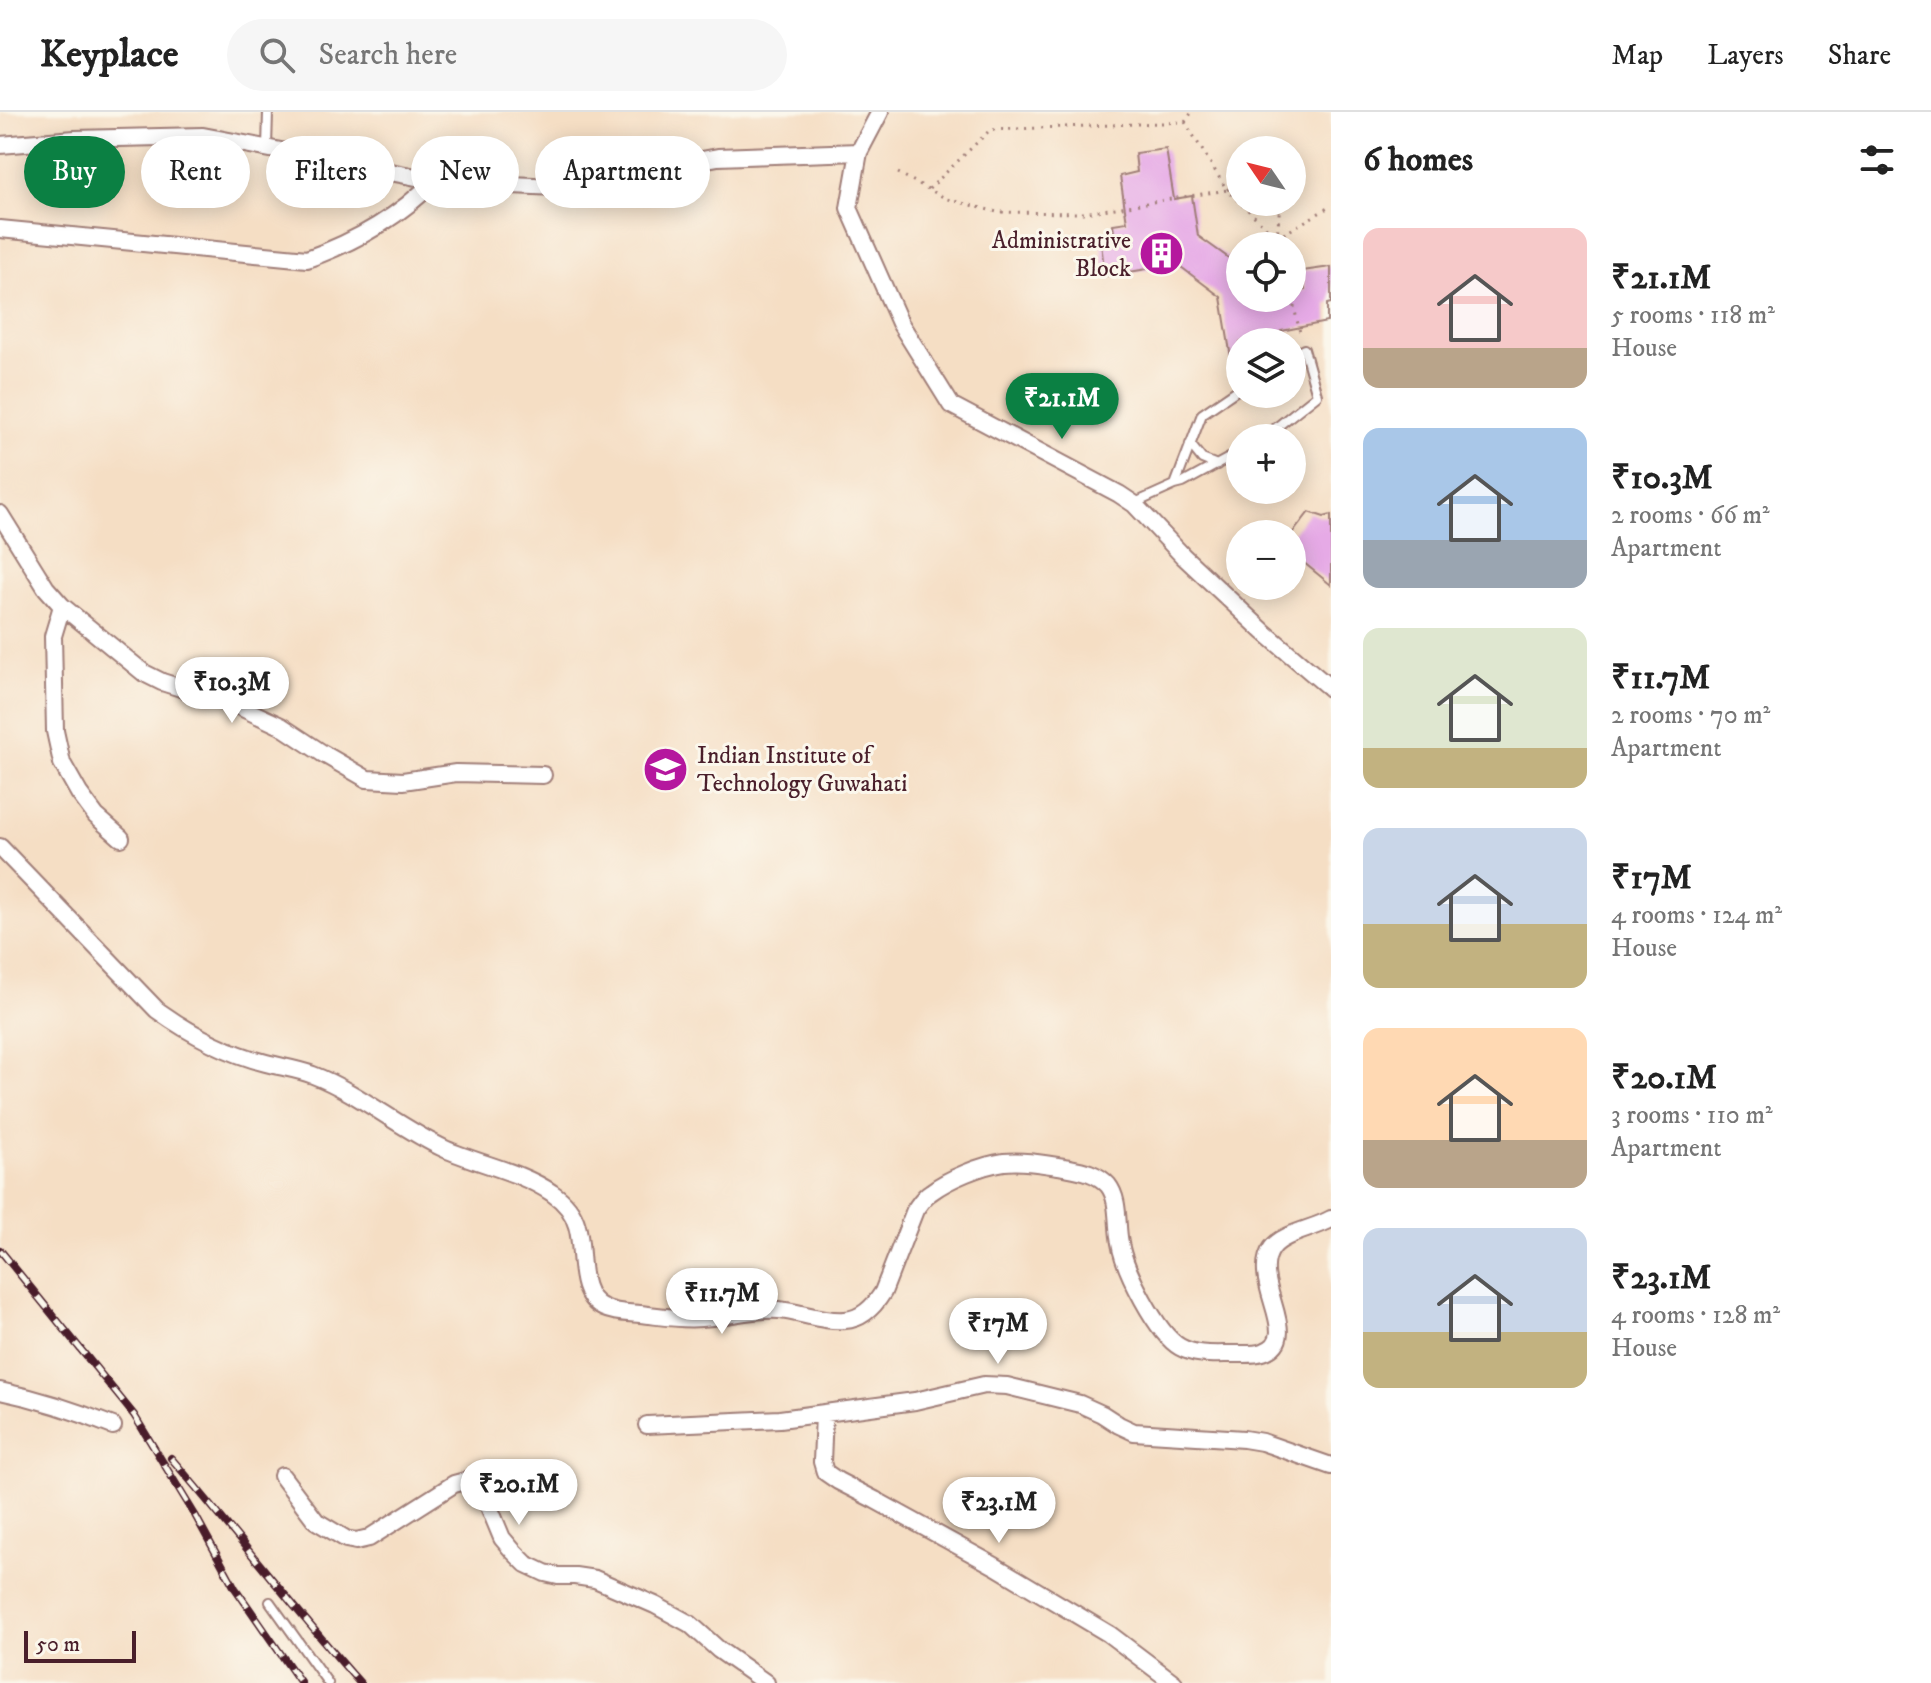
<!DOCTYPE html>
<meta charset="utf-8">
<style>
:root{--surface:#fff;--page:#f6f6f6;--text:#222;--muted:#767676;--line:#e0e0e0;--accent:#0b8043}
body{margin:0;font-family:"IM FELL DW Pica",serif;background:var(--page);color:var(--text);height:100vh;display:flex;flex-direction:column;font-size:30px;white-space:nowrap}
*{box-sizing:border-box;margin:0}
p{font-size:26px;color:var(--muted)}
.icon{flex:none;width:44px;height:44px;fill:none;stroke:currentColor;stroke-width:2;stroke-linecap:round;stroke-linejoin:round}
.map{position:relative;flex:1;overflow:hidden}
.details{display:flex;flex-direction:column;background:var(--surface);width:600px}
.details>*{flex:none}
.top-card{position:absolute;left:24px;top:24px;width:760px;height:72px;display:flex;gap:16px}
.needle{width:52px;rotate:305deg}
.buttons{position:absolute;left:1226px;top:24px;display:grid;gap:16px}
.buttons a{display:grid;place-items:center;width:80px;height:80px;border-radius:50%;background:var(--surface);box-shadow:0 4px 20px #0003;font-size:40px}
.scale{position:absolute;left:24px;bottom:20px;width:112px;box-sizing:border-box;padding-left:8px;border:4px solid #4a1f2b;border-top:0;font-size:22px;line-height:28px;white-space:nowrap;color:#4a1f2b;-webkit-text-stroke:6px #fbf7ec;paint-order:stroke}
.price{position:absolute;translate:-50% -68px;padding:0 18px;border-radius:28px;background:#fff;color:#222;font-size:26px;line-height:52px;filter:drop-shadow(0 2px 4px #0008)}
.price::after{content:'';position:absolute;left:50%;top:48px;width:24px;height:18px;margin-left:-12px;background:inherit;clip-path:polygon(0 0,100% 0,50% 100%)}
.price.active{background:var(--accent);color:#fff}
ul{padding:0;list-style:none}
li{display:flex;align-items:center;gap:24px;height:200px;padding:0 32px}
li span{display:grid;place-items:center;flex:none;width:224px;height:160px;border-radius:16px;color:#555}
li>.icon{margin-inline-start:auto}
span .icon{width:96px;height:96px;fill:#fffc;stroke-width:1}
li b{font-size:34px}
h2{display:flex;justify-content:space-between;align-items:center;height:96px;padding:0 32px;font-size:34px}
.chip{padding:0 28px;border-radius:36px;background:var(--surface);box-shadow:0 4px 20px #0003;font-size:28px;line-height:72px}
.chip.active{background:var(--accent);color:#fff}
header{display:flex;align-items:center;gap:48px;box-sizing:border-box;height:112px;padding:0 40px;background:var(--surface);border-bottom:2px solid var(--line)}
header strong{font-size:38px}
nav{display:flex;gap:44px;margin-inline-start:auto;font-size:28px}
.search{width:560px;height:72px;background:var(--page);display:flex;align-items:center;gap:20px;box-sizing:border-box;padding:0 28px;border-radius:44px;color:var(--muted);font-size:30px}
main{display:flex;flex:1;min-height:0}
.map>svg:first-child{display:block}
</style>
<header>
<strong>Keyplace</strong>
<div class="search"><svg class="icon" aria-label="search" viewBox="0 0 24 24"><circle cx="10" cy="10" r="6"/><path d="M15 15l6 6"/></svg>Search here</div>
<nav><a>Map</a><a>Layers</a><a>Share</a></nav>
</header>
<main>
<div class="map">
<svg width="1331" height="1571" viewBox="0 0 1331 1571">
<rect width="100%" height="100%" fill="#fbf7ec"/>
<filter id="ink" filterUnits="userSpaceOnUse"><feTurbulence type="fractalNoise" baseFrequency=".0125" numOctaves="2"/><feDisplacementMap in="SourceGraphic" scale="16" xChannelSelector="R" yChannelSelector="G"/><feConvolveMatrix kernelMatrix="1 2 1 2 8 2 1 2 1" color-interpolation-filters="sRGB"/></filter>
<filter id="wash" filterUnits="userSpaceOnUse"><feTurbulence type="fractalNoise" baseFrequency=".006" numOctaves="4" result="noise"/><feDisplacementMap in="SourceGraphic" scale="32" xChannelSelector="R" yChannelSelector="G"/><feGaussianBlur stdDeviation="1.8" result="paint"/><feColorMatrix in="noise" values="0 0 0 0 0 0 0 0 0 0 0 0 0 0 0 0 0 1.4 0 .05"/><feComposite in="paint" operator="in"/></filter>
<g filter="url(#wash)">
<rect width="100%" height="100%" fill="#f5dec4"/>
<g id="blocks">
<path fill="#e6aae6" d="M1166,37L1174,87L1192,84L1198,124L1240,154V186H1292V181L1305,178L1302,159L1331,155V191L1327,192V210L1281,219L1282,230H1240V258H1233L1221,185L1177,152L1105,164L1101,131L1115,129L1113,112L1127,110L1120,64L1137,60L1135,41Z
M1309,400L1324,405L1331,403V473L1292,441V422Z"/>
</g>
</g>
<g filter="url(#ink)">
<use href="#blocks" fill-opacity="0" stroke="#a07e78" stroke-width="2"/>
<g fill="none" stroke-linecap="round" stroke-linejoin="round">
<defs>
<path id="lane" d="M267,36L268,0
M1263,326L1317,283L1304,237L1292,244
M1190,332L1202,347L1217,353
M1175,373L1183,371L1240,340
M1135,391L1175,373L1202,302L1240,276
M270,1490L328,1571"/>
<path id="street" d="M0,33L75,27L203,24L442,70L557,75L718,45L859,40L880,0
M859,40L849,96L900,211L951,293L1119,382L1134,392L1183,444L1264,520L1331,577
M0,117L307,147C355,130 398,106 434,69
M0,402L46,476L62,494L144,561L162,570L238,594L281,614L322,641L367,667L403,669L456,661L543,663
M62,494L53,524L55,619L62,651L79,681L96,704L121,726
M0,735L157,898C189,921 227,941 266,951C281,955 297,957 313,963C360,981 399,1016 445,1037C479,1052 522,1060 552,1081C564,1089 573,1099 577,1114C585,1140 575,1183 604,1196C615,1201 628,1201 640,1202C660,1204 681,1208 701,1206C727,1205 752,1196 779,1198C801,1200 823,1210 845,1208C862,1207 875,1193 883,1180L915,1098C920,1091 924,1084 931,1080C948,1067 982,1053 1004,1050C1024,1048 1044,1052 1064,1055C1080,1058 1096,1060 1108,1073C1120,1088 1116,1113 1120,1131C1124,1157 1157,1222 1180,1235C1196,1244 1215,1242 1233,1242C1243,1242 1254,1243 1263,1240C1305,1226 1248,1169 1272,1136C1283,1121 1314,1117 1331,1107
M0,1279C39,1287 76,1299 113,1314
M824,1302L822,1350L825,1360L838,1369L875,1388L995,1454L1109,1522L1174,1571
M647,1313L780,1307L915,1289L984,1273L1007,1274L1080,1292L1102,1302L1119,1313L1134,1320L1244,1327L1262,1330L1331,1354
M282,1364L316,1409L346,1427L356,1429L369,1426L454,1372L465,1369L477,1374L485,1385L502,1426L513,1439L526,1452L545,1461L558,1464H575L595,1467L655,1493L690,1512L719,1538L766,1571"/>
</defs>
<use href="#lane" stroke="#a07e78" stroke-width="12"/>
<use href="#street" stroke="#a07e78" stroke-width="20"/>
<path stroke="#a07e78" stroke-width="3" stroke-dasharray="2 6" stroke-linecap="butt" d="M1185,10L1227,78L1240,68
M898,61L947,87L997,100L1084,101L1227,78L1277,126L1331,94
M929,77L990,18L1185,10L1192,0
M1279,134L1277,126L1280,90
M1292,186L1301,225"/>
<use href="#lane" stroke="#fff" stroke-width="8"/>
<use href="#street" stroke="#fff" stroke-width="16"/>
<defs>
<path id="rail" d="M0,1138L134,1303L195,1403L235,1476L301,1571
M171,1346C235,1420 295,1498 360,1571"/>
</defs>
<use href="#rail" stroke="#4a1f2b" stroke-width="8"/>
<use href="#rail" stroke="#fbf7ec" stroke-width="5" stroke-dasharray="15" stroke-linecap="butt"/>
</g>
</g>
<defs>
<symbol id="building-disc" viewBox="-11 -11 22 22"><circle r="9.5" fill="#b5179e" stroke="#fbf7ec"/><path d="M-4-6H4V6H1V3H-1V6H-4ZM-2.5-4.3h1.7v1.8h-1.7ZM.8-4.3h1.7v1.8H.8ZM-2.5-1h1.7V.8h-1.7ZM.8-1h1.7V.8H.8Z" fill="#fff"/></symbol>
<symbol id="university-disc" viewBox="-11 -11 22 22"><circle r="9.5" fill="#b5179e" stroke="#fbf7ec"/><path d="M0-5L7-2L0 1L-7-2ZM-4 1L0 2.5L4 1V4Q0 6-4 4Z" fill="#fff"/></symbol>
</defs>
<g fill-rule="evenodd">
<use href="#building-disc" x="1136" y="116" width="51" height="51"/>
<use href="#university-disc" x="640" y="632" width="51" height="51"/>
</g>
<g text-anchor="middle" stroke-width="6" stroke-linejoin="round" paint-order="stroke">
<g font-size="24" fill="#4a1f2b" stroke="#fbf7ec" text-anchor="end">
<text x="1131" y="136">Administrative<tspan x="1131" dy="28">Block</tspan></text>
<text x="697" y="651" text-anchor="start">Indian Institute of<tspan x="697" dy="28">Technology Guwahati</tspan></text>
</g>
</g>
</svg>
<div class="buttons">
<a><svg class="needle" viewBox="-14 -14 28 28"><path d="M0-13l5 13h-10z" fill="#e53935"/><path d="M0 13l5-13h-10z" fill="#767676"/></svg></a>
<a><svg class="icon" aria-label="locate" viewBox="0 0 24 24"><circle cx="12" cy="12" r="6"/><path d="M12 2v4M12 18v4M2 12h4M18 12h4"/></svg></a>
<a><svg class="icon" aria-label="layers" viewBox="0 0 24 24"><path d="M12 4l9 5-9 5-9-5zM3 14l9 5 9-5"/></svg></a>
<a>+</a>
<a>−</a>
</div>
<div class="scale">50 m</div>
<b class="price active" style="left:1062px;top:329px">₹21.1M</b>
<b class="price" style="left:232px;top:613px">₹10.3M</b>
<b class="price" style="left:722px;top:1224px">₹11.7M</b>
<b class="price" style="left:998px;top:1254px">₹17M</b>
<b class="price" style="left:519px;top:1415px">₹20.1M</b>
<b class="price" style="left:999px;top:1433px">₹23.1M</b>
<div class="top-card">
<a class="chip active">Buy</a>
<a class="chip">Rent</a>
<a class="chip">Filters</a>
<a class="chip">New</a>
<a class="chip">Apartment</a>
</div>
</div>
<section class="details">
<h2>6 homes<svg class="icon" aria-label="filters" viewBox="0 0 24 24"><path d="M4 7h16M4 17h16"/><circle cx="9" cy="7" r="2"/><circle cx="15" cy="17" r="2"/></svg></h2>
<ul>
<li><span style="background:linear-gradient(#f6c9c9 75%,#b9a48a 0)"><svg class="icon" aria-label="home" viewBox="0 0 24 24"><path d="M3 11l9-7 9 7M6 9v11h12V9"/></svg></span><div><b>₹21.1M</b><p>5 rooms · 118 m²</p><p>House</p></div></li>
<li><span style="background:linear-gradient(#a9c7e8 70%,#9aa5b1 0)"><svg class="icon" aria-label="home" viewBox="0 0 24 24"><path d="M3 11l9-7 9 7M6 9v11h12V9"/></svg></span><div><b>₹10.3M</b><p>2 rooms · 66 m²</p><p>Apartment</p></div></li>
<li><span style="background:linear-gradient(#dfe7d0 75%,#c2b280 0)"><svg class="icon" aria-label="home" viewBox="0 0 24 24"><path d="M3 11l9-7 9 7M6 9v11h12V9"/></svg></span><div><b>₹11.7M</b><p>2 rooms · 70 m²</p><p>Apartment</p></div></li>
<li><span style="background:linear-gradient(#c9d6e8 60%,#c2b280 0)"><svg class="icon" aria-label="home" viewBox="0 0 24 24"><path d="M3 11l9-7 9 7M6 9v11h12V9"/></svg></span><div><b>₹17M</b><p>4 rooms · 124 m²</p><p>House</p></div></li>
<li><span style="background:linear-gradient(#ffd9b3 70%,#b9a48a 0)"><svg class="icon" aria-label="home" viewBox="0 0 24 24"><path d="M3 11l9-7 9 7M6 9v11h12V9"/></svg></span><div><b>₹20.1M</b><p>3 rooms · 110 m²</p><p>Apartment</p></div></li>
<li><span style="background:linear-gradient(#c9d6e8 65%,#c2b280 0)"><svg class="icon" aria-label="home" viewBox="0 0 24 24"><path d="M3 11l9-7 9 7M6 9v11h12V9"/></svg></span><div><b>₹23.1M</b><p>4 rooms · 128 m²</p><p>House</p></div></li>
</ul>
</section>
</main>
